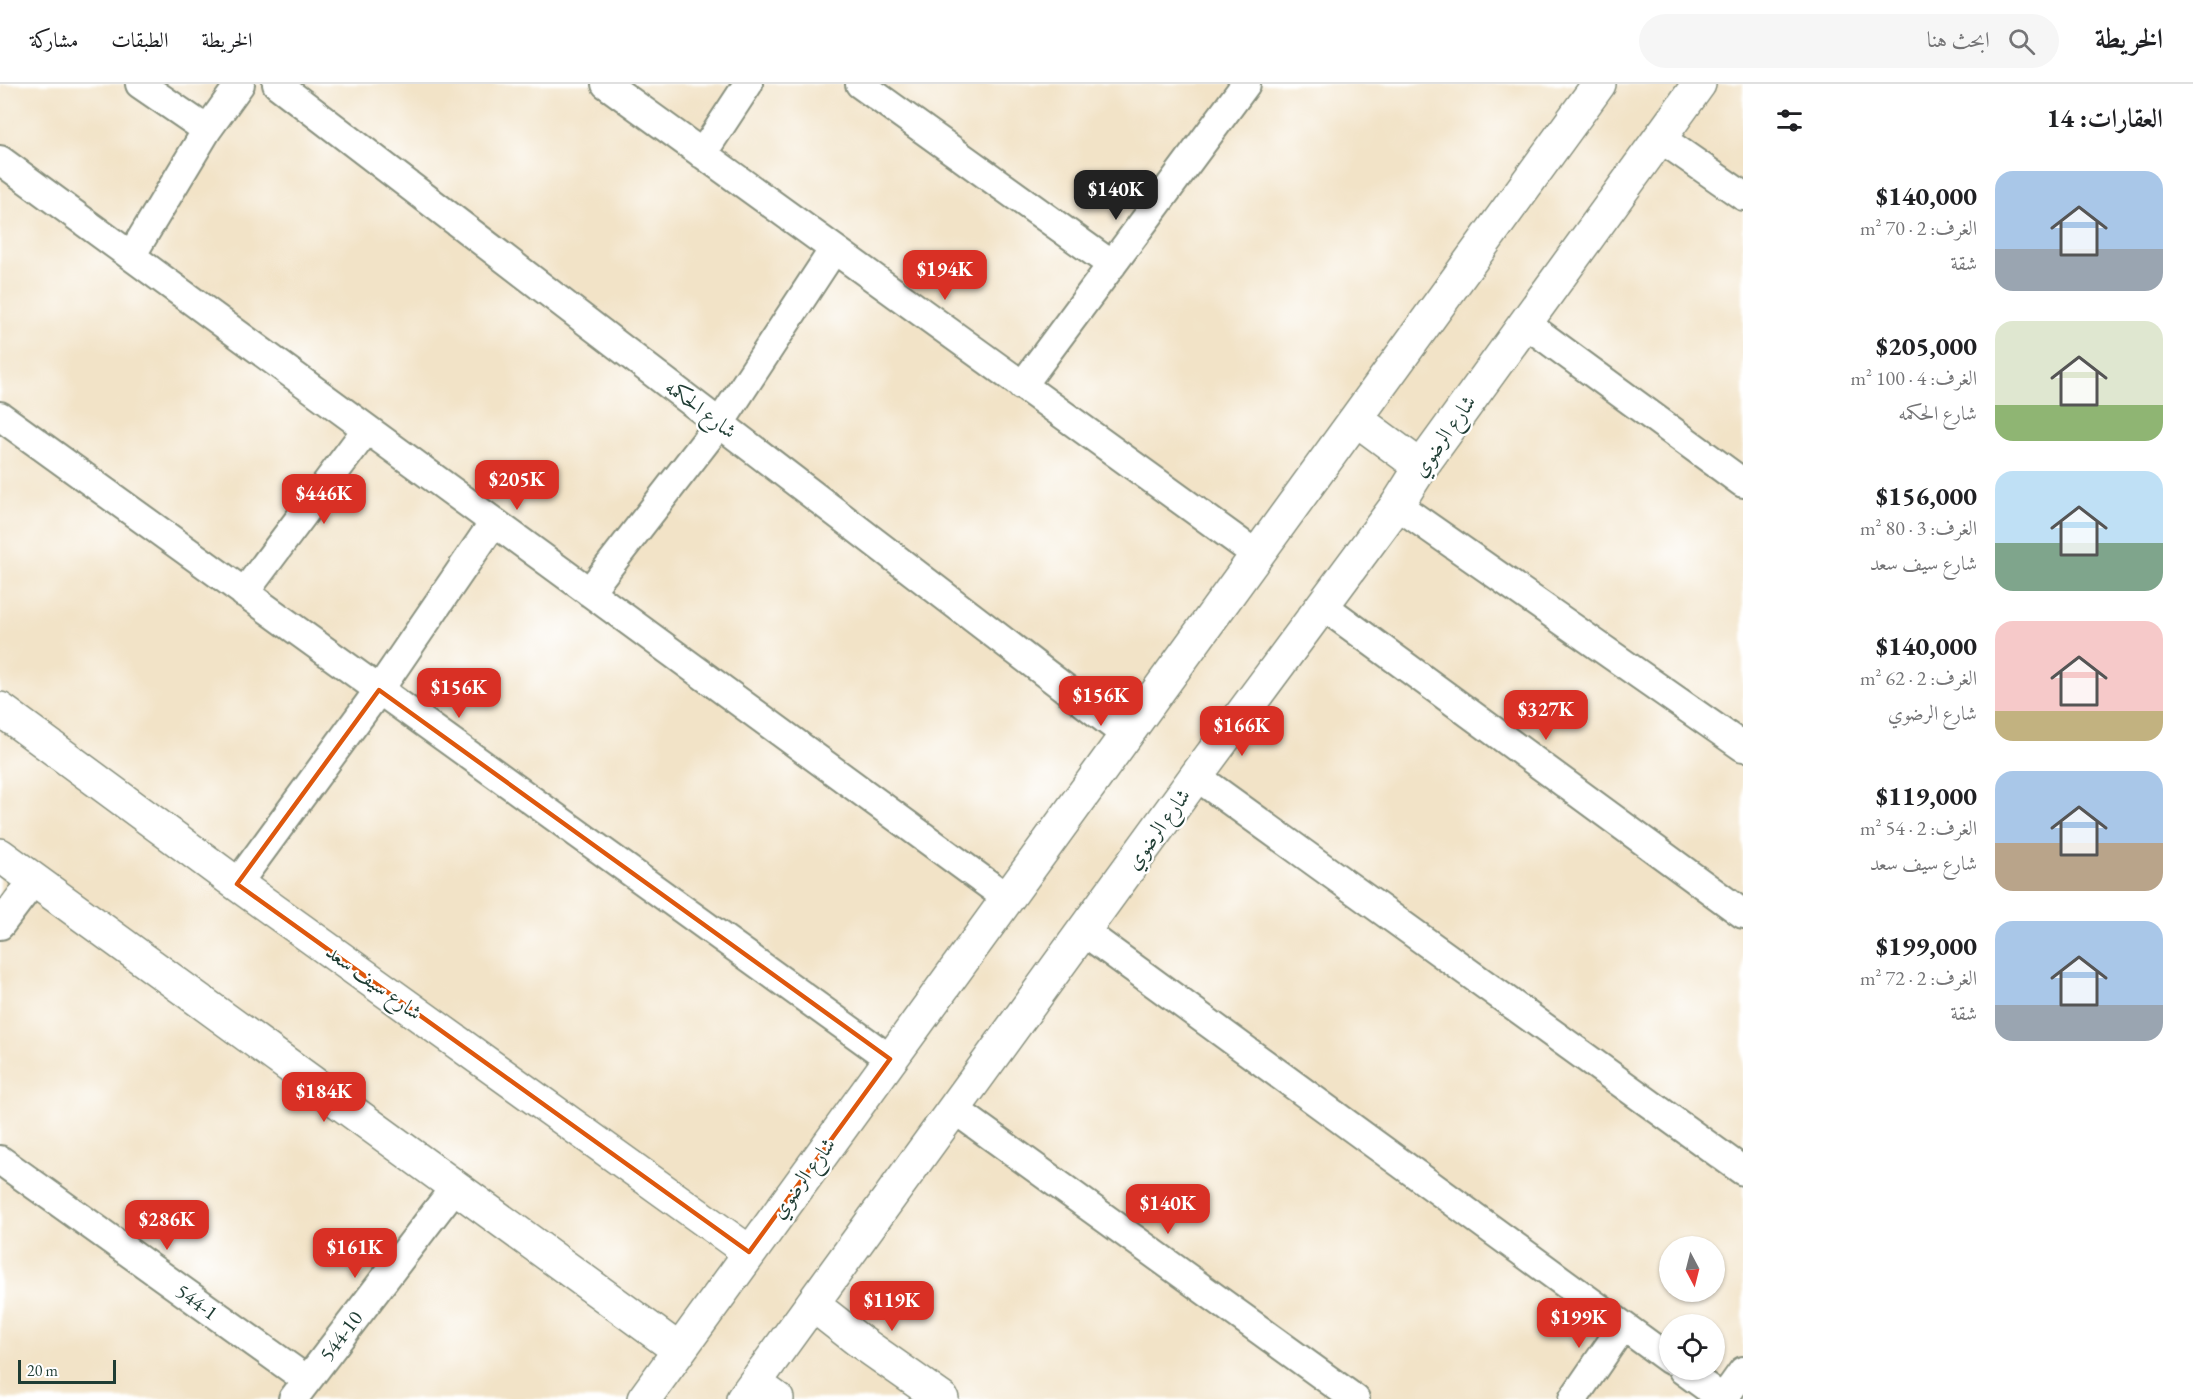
<!DOCTYPE html>
<html lang="ar">
<meta charset="utf-8">
<style>
:root{--surface:#fff;--page:#f6f6f6;--text:#202124;--muted:#757577;--line:#e0e0e0;--accent:#d93025}
body{margin:0;font-family:"EB Garamond",Amiri,serif;background:var(--page);color:var(--text);direction:rtl;height:100vh;display:flex;flex-direction:column;font-size:22px;white-space:nowrap}
*{box-sizing:border-box;margin:0}
p{font-size:20px;color:var(--muted)}
.icon{flex:none;width:33px;height:33px;fill:none;stroke:currentColor;stroke-width:2;stroke-linecap:round;stroke-linejoin:round}
.map{position:relative;flex:1;overflow:hidden;direction:ltr}
.side{display:flex;flex-direction:column;background:var(--surface);width:450px}
.side>*{flex:none}
.needle{width:39px;rotate:173deg}
.tools{position:absolute;left:1659px;top:1152px;display:grid;gap:12px}
.tools a{display:grid;place-items:center;width:66px;height:66px;border-radius:50%;background:var(--surface);box-shadow:0 2px 4px #0004;font-size:30px}
.scale{position:absolute;left:18px;bottom:15px;width:98px;box-sizing:border-box;padding-left:6px;border:3px solid #1f3d34;border-top:0;font-size:16px;line-height:21px;white-space:nowrap;color:#1f3d34;-webkit-text-stroke:4px #fff;paint-order:stroke}
.price{position:absolute;translate:-50% -51px;padding:0 14px;border-radius:12px;background:var(--accent);color:#fff;font-size:20px;line-height:39px;filter:drop-shadow(0 2px 3px #0008)}
.price::after{content:'';position:absolute;left:50%;top:36px;width:18px;height:14px;margin-left:-9px;background:inherit;clip-path:polygon(0 0,100% 0,50% 100%)}
.price.current{background:#222;color:#fff}
ul{padding:0;list-style:none}
li{display:flex;align-items:center;gap:18px;height:150px;padding:0 30px}
li span{display:grid;place-items:center;flex:none;width:168px;height:120px;border-radius:18px;color:#555}
li>.icon{margin-inline-start:auto}
span .icon{width:72px;height:72px;fill:#fffc;stroke-width:1}
li b{font-size:26px}
h2{display:flex;justify-content:space-between;align-items:center;height:72px;padding:0 30px;font-size:26px}
header{display:flex;align-items:center;gap:36px;box-sizing:border-box;height:84px;padding:0 30px;background:var(--surface);border-bottom:2px solid var(--line)}
header strong{font-size:28px}
nav{display:flex;gap:33px;margin-inline-start:auto;font-size:21px}
.search{width:420px;height:54px;background:var(--page);display:flex;align-items:center;gap:15px;box-sizing:border-box;padding:0 21px;border-radius:33px;color:var(--muted);font-size:22px}
main{display:flex;flex:1;min-height:0}
.map>svg:first-child{display:block}
</style>
<header>
<strong>الخريطة</strong>
<div class="search"><svg class="icon" aria-label="search" viewBox="0 0 24 24"><circle cx="10" cy="10" r="6"/><path d="M15 15l6 6"/></svg>ابحث هنا</div>
<nav><a>الخريطة</a><a>الطبقات</a><a>مشاركة</a></nav>
</header>
<main>
<section class="side">
<h2>العقارات: 14<svg class="icon" aria-label="filters" viewBox="0 0 24 24"><path d="M4 7h16M4 17h16"/><circle cx="9" cy="7" r="2"/><circle cx="15" cy="17" r="2"/></svg></h2>
<ul>
<li><span style="background:linear-gradient(#a9c7e8 65%,#9aa5b1 0)"><svg class="icon" aria-label="home" viewBox="0 0 24 24"><path d="M3 11l9-7 9 7M6 9v11h12V9"/></svg></span><div><b>$140,000</b><p>الغرف: 2 · 70 m²</p><p>شقة</p></div></li>
<li><span style="background:linear-gradient(#dfe7d0 70%,#8fb573 0)"><svg class="icon" aria-label="home" viewBox="0 0 24 24"><path d="M3 11l9-7 9 7M6 9v11h12V9"/></svg></span><div><b>$205,000</b><p>الغرف: 4 · 100 m²</p><p>شارع الحكمه</p></div></li>
<li><span style="background:linear-gradient(#bfe0f5 60%,#7fa58c 0)"><svg class="icon" aria-label="home" viewBox="0 0 24 24"><path d="M3 11l9-7 9 7M6 9v11h12V9"/></svg></span><div><b>$156,000</b><p>الغرف: 3 · 80 m²</p><p>شارع سيف سعد</p></div></li>
<li><span style="background:linear-gradient(#f6c9c9 75%,#c2b280 0)"><svg class="icon" aria-label="home" viewBox="0 0 24 24"><path d="M3 11l9-7 9 7M6 9v11h12V9"/></svg></span><div><b>$140,000</b><p>الغرف: 2 · 62 m²</p><p>شارع الرضوي</p></div></li>
<li><span style="background:linear-gradient(#a9c7e8 60%,#b9a48a 0)"><svg class="icon" aria-label="home" viewBox="0 0 24 24"><path d="M3 11l9-7 9 7M6 9v11h12V9"/></svg></span><div><b>$119,000</b><p>الغرف: 2 · 54 m²</p><p>شارع سيف سعد</p></div></li>
<li><span style="background:linear-gradient(#a9c7e8 70%,#9aa5b1 0)"><svg class="icon" aria-label="home" viewBox="0 0 24 24"><path d="M3 11l9-7 9 7M6 9v11h12V9"/></svg></span><div><b>$199,000</b><p>الغرف: 2 · 72 m²</p><p>شقة</p></div></li>
</ul>
</section>
<div class="map">
<svg width="1743" height="1315" viewBox="0 0 1743 1315">
<rect width="100%" height="100%" fill="#fff"/>
<filter id="ink" filterUnits="userSpaceOnUse"><feTurbulence type="fractalNoise" baseFrequency=".0167" numOctaves="2"/><feDisplacementMap in="SourceGraphic" scale="12" xChannelSelector="R" yChannelSelector="G"/><feConvolveMatrix kernelMatrix="1 2 1 2 8 2 1 2 1" color-interpolation-filters="sRGB"/></filter>
<filter id="wash" filterUnits="userSpaceOnUse"><feTurbulence type="fractalNoise" baseFrequency=".008" numOctaves="4" result="noise"/><feDisplacementMap in="SourceGraphic" scale="24" xChannelSelector="R" yChannelSelector="G"/><feGaussianBlur stdDeviation="1.35" result="paint"/><feColorMatrix in="noise" values="0 0 0 0 0 0 0 0 0 0 0 0 0 0 0 0 0 1.4 0 .05"/><feComposite in="paint" operator="in"/></filter>
<g filter="url(#wash)">
<rect width="100%" height="100%" fill="#f2e3c7"/>
</g>
<g filter="url(#ink)">
<g fill="none" stroke-linecap="round" stroke-linejoin="round">
<defs>
<path id="street" d="M140,0L207,46
M277,0L1126,651
M606,0L1257,471
M860,0L1112,181
M1660,54L1743,112
M702,70L748,0
M0,76L1007,814
M131,172L207,46L240,0
M1525,239L1743,399
M1022,302L1246,0
M0,332L890,975
M1397,421L1743,663
M589,508L720,339L834,165
M244,509L367,345
M1322,521L1743,830
M1196,692L1743,1087
M237,800L379,606L494,438
M0,841L34,796
M1083,847L1670,1276
M954,1025L1355,1315
M0,1076L307,1296
M1683,1286L1723,1315
M293,1315L455,1103
M1573,1315L1623,1242
M1723,1315L1743,1287"/>
<path id="secondary" d="M1356,335L1421,383
M0,625L237,800L749,1168
M0,771L679,1266
M812,1220L858,1256L942,1315
M755,1299L777,1315
M644,1315L1599,0
M743,1315L1196,692L1397,421L1421,383L1699,0"/>
</defs>
<use href="#street" stroke="#88907e" stroke-width="32"/>
<use href="#secondary" stroke="#88907e" stroke-width="36"/>
<use href="#street" stroke="#fff" stroke-width="28"/>
<use href="#secondary" stroke="#fff" stroke-width="33"/>
</g>
</g>
<path fill="none" stroke="#de580e" stroke-width="4.5" stroke-linejoin="round" d="M379,606L890,975L749,1168L237,800Z"/>
<g text-anchor="middle" stroke-width="4.5" stroke-linejoin="round" paint-order="stroke">
<g font-size="21" fill="#1f3d34" stroke="#fff">
<text transform="translate(701 325) rotate(37)" y="7">شارع الحكمه</text>
<text transform="translate(1444 352) rotate(-55)" y="7">شارع الرضوي</text>
<text transform="translate(1158 745) rotate(-54)" y="7">شارع الرضوي</text>
<text transform="translate(374 898) rotate(36)" y="7">شارع سيف سعد</text>
<text transform="translate(803 1094) rotate(-54)" y="7">شارع الرضوي</text>
<text transform="translate(197 1218) rotate(36)" y="7">544-1</text>
<text transform="translate(341 1252) rotate(-53)" y="7">544-10</text>
</g>
</g>
</svg>
<div class="tools">
<a><svg class="needle" viewBox="-14 -14 28 28"><path d="M0-13l5 13h-10z" fill="#e53935"/><path d="M0 13l5-13h-10z" fill="#757577"/></svg></a>
<a><svg class="icon" aria-label="locate" viewBox="0 0 24 24"><circle cx="12" cy="12" r="6"/><path d="M12 2v4M12 18v4M2 12h4M18 12h4"/></svg></a>
</div>
<div class="scale">20 m</div>
<b class="price current" style="left:1116px;top:137px">$140K</b>
<b class="price" style="left:945px;top:217px">$194K</b>
<b class="price" style="left:517px;top:427px">$205K</b>
<b class="price" style="left:324px;top:441px">$446K</b>
<b class="price" style="left:459px;top:635px">$156K</b>
<b class="price" style="left:1101px;top:643px">$156K</b>
<b class="price" style="left:1546px;top:657px">$327K</b>
<b class="price" style="left:1242px;top:673px">$166K</b>
<b class="price" style="left:324px;top:1039px">$184K</b>
<b class="price" style="left:1168px;top:1151px">$140K</b>
<b class="price" style="left:167px;top:1167px">$286K</b>
<b class="price" style="left:355px;top:1195px">$161K</b>
<b class="price" style="left:892px;top:1248px">$119K</b>
<b class="price" style="left:1579px;top:1265px">$199K</b>
</div>
</main>
